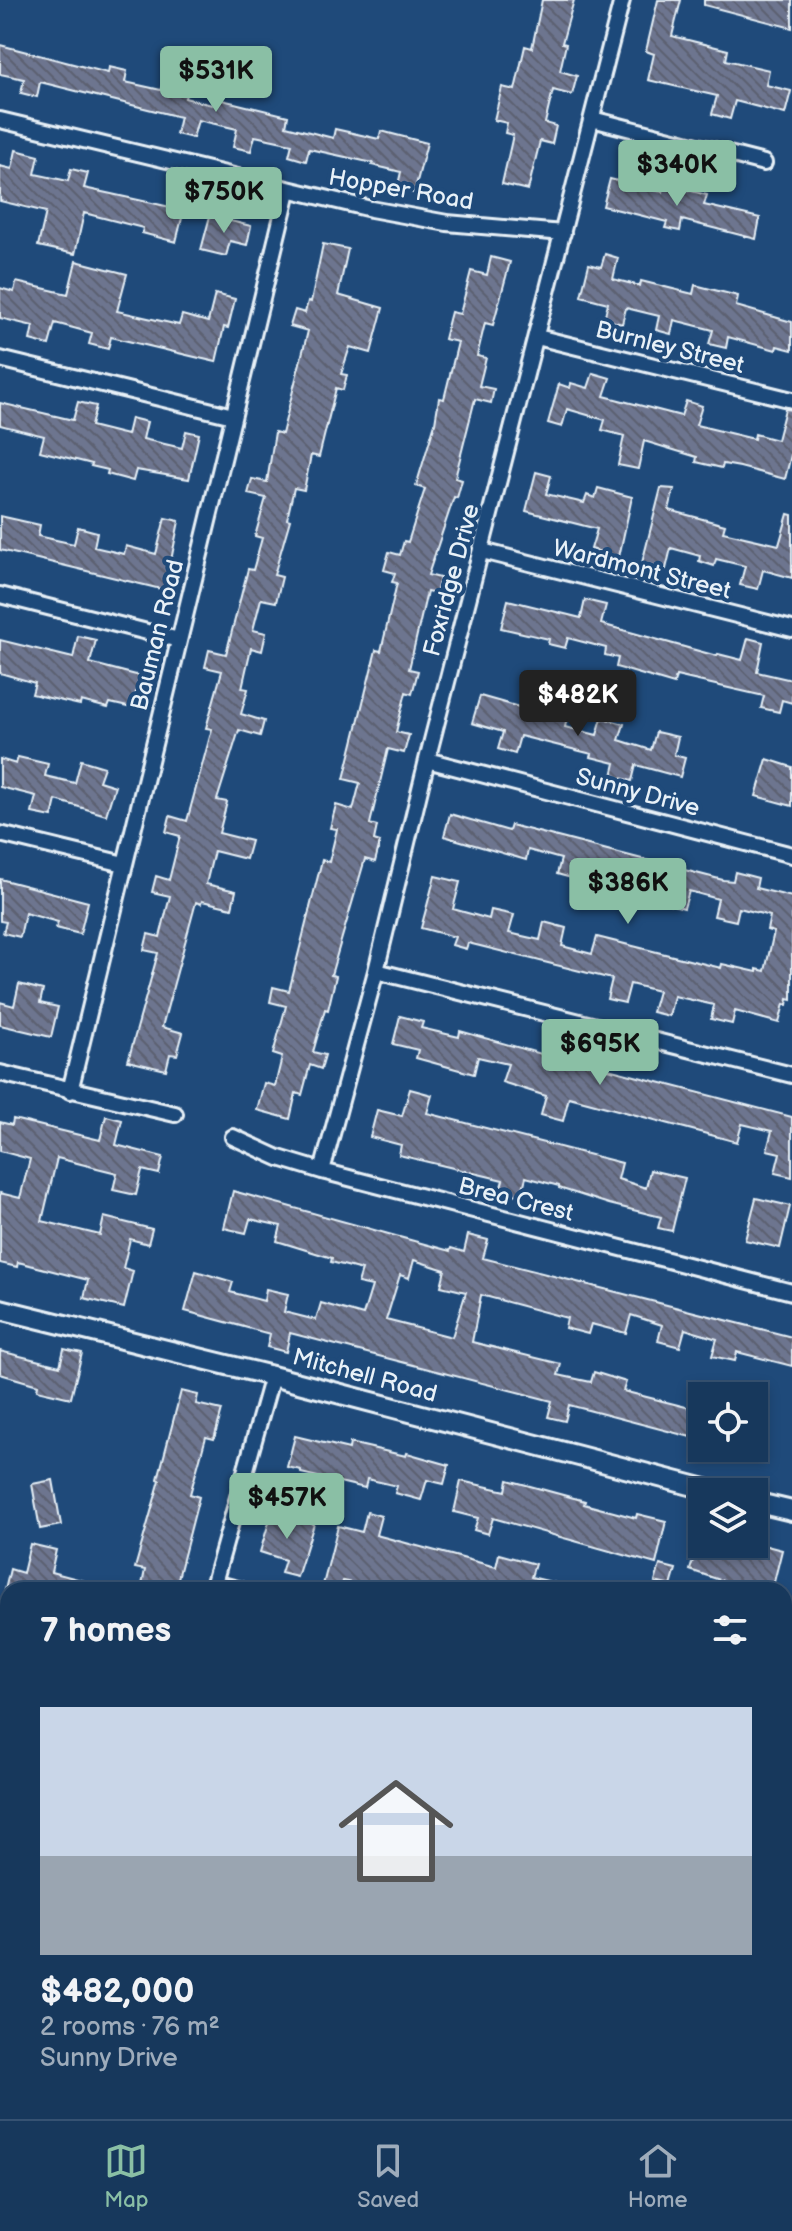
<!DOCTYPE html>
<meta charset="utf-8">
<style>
:root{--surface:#17385c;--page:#244365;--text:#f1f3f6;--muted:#9eacbb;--line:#365272;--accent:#8abfa5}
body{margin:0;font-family:"Balsamiq Sans",sans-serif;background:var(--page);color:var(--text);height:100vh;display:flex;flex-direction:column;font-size:30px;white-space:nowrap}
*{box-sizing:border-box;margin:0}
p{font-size:26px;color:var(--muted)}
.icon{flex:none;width:44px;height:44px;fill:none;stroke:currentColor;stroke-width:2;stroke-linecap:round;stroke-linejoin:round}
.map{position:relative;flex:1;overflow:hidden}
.details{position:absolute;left:0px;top:1582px;width:792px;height:538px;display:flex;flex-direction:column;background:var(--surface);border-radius:24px 24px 0 0;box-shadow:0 4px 12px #0003,0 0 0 2px var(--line)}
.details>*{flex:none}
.buttons{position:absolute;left:688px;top:1382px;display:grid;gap:16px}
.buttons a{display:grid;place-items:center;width:80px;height:80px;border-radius:0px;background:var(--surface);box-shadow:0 4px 12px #0003,0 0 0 2px var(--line);font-size:40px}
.price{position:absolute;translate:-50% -68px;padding:0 18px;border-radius:8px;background:var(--accent);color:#111;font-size:26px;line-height:52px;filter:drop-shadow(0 2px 4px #0008)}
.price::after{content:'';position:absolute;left:50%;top:48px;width:24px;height:18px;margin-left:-12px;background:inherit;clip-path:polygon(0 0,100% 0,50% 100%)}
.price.on{background:#222;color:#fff}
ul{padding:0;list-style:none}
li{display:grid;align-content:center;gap:16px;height:424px;padding:0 40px}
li+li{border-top:2px solid var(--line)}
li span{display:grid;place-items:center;height:248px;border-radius:0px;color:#555}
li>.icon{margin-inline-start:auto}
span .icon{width:144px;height:144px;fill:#fffc;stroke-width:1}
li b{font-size:34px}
h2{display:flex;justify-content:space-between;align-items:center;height:96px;padding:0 40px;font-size:34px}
.dock{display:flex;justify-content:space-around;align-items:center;height:112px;border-top:2px solid var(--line);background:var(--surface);font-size:22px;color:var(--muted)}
.dock a{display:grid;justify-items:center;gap:4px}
.dock .on{color:var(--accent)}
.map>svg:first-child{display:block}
</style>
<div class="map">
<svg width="792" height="2119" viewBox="0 0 792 2119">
<defs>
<pattern id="building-back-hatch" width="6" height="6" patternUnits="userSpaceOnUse" patternTransform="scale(2)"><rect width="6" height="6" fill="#6d758f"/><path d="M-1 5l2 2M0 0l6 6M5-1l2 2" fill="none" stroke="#5b6170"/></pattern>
</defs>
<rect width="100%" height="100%" fill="#1f4a7a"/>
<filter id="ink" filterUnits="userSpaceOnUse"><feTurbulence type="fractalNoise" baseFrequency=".0125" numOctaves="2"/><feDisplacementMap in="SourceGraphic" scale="16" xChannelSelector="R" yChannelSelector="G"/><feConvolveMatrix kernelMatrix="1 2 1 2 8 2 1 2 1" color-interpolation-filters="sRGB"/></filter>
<g filter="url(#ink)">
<path fill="url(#building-back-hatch)" stroke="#e8f1f8" stroke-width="2" fill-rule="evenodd" d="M542,0H574L562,43L566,44L560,71L577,76L572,95L553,90L545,123L556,126L552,144L540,141L528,190L502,184L513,135L505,133L507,123L494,120L502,87L515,90L525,46L532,48Z
M658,0H681L672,36L728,50L726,60L769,70L766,85L791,91L785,114L735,101L730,119L712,114L717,96L648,80L654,54L646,51Z
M704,0H792V28L704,5Z
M0,45L108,73L109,67L127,71L125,82L161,90L163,80L188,86L185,98L212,105L214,98L288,116L286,126L333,138L335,129L379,139L381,131L427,143L414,193L397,189L401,172L372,165L373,163L309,149L306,161L289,156L292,144L255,136L251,151L233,147L237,129L198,120L193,138L176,134L180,117L40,82L37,97L21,93L24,79L0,74Z
M16,150L39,156L35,174L68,181L71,169L88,173L84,188L184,210L176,242L142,233L143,228L84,213L75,254L38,246L46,212L0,201V166L12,169Z
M610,179L662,192L664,184L707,195L704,205L760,218L756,239L682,220L680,231L665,228L667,222L603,206Z
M210,216L251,226L247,245L230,241L226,256L201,250Z
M323,244L348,249L338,295L383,308L371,353L350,347L341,374L347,375L343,390L336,388L319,457L311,455L304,490L294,488L287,519L290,520L274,575L282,577L276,602L261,599L253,630L266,633L262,651L251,648L242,688L248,689L241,714L264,721L260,736L239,730L217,800L227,802L219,833L251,841L246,859L214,851L206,884L236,891L232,908L202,901L201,904L196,902L162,1027L183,1033L177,1055L170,1054L166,1070L128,1061L158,953L144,950L148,934L160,937L170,896L152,892L156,876L169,880L180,836L166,832L170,816L187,821L212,729L206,728L222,671L205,667L209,650L226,654L248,569L253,570L262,538L255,536L266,498L248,494L252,479L267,482L275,432L282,434L308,331L290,326L295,310L305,313L308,301L311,302Z
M605,254L618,258L613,279L640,286L641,281L693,294L695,285L738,296L736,306L792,322V350L777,346L776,350L728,337L726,348L709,344L713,330L674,320L671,334L656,330L659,316L626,308L622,324L604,319L608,303L581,296L589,264L601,267Z
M491,257L510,262L493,325L485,323L477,356L486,358L479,386L494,389L491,403L475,399L455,478L462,480L457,498L454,497L428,575L440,578L436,594L427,592L409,669L418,671L412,694L406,692L396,732L409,735L404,753L388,749L370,824L377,826L374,840L380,842L375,862L365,859L331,975L336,976L328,1010L325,1009L313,1052L325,1055L321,1069L310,1065L302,1095L296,1093L290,1119L257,1110L264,1083L275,1086L282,1057L273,1054L286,1006L270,1002L273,987L289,991L322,860L329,862L337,829L330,828L336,805L353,810L360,783L344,779L376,650L381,651L397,583L392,582L395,573L384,570L389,552L400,555L404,541L408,542L425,489L416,486L435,423L439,398L444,399L458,342L444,339L451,312L460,314L471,271L487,275Z
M76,261L127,274L117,311L179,325L182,315L208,322L215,294L235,299L228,328L224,327L216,362L111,337L108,349L89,344L92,333L55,323L49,345L30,340L33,326L0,318V288L14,292L16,282L68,294Z
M593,373L610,378L604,396L681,416L686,401L702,406L696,425L754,439L755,434L777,440L785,409L792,410V451L785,479L740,467L723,464L722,468L696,462L697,457L644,441L638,469L618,465L624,436L602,430L605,420L567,409L562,427L548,423L559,384L570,388L571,383L588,388Z
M78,402L96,406L91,426L127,435L131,418L147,422L143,439L182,448L186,431L199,434L189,479L136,470L133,481L107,474L108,470L91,466L92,464L40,451L44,436L0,425V403L73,420Z
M536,472L551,476L546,494L584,503L587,495L595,498L598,488L632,497L619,557L591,549L597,529L526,511Z
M661,488L674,489L669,510L725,525L723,532L779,545L788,514L792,515V578L763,570L758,589L740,585L745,566L716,559L714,566L699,561L700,556L671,548L666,569L642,563Z
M0,516L40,525L38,536L74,544L78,527L97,532L94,547L124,554L126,546L156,554L165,518L179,521L165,590L0,550Z
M508,600L581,618L585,600L606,605L601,624L717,656L718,654L742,660L748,638L763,642L757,672L792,680V703L782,700L779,712L761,708L764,696L676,676L674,684L616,667L618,658L605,655L606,648L568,638L565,648L548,644L549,639L501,628Z
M78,636L96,640L90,663L140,676L132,708L110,703L108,708L81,701L80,705L32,694L35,683L0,673V640L73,658Z
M480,696L544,714L546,704L569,710L565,727L597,735L602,718L624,724L619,740L651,750L656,732L678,737L674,755L685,758L680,777L636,765L632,781L612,776L615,763L591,757L592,754L520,736L515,754L498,749L503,732L472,723Z
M18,757L48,764L45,776L75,783L81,760L104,767L99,781L115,786L106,815L56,800L52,817L32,813L36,796L0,787V759L16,764Z
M767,759L792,767V806L756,796Z
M450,814L509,831L511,825L723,880L733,881L735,872L758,878L756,888L792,897V1000L788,999L787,1005L784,1004L779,1023L735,1011L732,1024L711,1019L714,1005L674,996L669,1016L652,1012L658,991L630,984L625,1003L607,999L612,979L468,943L466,949L452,945L455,937L421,928L435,876L460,882L453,909L489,919L491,910L514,915L509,933L540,940L544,922L566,928L562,946L592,954L597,937L721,968L722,964L757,972V969L765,971L774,932L767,930L770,916L739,908L736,921L714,916L718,899L689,891L684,908L662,902L666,885L634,877L630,894L557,874L561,859L528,850L526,860L444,836Z
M0,879L88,902L80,934L56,928L58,922L25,913L20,937L3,933L6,922L0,921Z
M19,984L43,990L40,1003L58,1007L51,1037L0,1025V1002L14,1006Z
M400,1016L423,1022L421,1028L459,1037L460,1031L566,1061V1058L589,1065L594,1045L613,1050L608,1069L792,1117V1177L775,1173L780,1153L767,1150L772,1131L742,1124L737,1142L569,1097L563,1121L541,1115L546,1096L502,1082L508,1064L478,1057L474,1074L416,1058L418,1050L393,1044Z
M410,1089L432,1095L427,1113L622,1163L618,1179L646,1188L650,1170L685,1178L672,1231L658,1228L661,1217L609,1204L559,1188V1186L526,1177L521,1196L500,1190L503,1180L399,1155L401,1145L370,1137L377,1110L402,1116Z
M106,1116L122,1120L116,1145L163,1157L159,1174L142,1170L136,1195L113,1190L117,1173L57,1158L42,1221L100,1235L104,1217L152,1229L148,1244L130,1239L123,1268L133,1271L124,1308L84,1298L88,1280L18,1262L17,1267L0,1263V1193L20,1198L30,1159L0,1151V1122L12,1125L13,1119L100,1140Z
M233,1191L450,1251L451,1248L464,1252L468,1235L488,1240L483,1258L792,1337V1366L737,1352L735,1361L712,1356L717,1339L685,1329L680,1347L658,1341L662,1325L631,1315L626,1333L591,1324L588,1334L565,1328L567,1318L481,1295L472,1342L561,1364L558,1375L591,1382L594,1372L626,1382L623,1391L702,1411V1440L569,1405L565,1421L548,1417L552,1401L290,1333L286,1352L267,1347L270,1334L185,1311L196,1271L233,1282L230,1292L264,1301L266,1289L288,1294L284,1312L316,1320L321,1303L363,1315L372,1286L358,1283L362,1270L331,1262L332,1258L277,1241L281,1226L250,1219L246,1233L224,1228ZM414,1260L445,1270L441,1286L466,1292L452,1337L386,1320L400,1275L409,1278Z
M756,1198L790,1206L780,1248L745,1240Z
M64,1349L82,1353L71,1398L37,1390L38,1385L0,1374V1351L60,1366Z
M181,1391L198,1395L196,1404L222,1410L214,1439L206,1437L190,1494L199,1497L175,1590H141L145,1570L135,1568L160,1480L158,1479Z
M295,1436L349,1449L350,1443L406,1456L407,1453L449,1465L444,1484L427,1480L421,1500L395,1493L397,1486L367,1479L365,1488L301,1473V1470L287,1467Z
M53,1480L61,1525L40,1529L32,1484Z
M508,1480L585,1501L584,1504L636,1518L637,1514L666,1521L656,1564L493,1518L488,1534L474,1530L478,1518L454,1512L461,1481L506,1491Z
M272,1512L314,1524L297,1577L281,1573L285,1560L260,1552Z
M367,1512L381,1516L376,1535L496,1567L499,1554L535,1564L531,1577L564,1585L563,1590H381L343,1581L341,1589L323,1585L338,1526L362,1532Z
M30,1544L56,1550L51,1572L100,1585V1590H5L10,1569L23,1573Z
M698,1544H742L762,1549L763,1545L782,1550L772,1590H750L690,1570Z
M660,1565L676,1569L671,1586L655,1582Z"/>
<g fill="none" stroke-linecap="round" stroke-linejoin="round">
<defs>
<path id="minor" d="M592,119L764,163
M0,120L371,209L447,223L563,233
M537,337L792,400
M0,359L233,416
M482,551L792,629
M0,595L179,640
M427,760L792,855
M0,834L124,864
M376,971L792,1075
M0,1073L175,1114
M70,1091L288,191
M233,1137L279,1158L322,1171L792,1292
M322,1171L376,971L427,760L622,0
M214,1583L241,1590
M212,1590L272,1376
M784,1730L792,1732
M595,2112L623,2119"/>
<path id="tertiary" d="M0,1309L272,1376L717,1492
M754,1502L792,1511"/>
</defs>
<use href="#minor" stroke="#e8f1f8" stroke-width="20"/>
<use href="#tertiary" stroke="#e8f1f8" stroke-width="24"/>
<use href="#minor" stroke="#1f4a7a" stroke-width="14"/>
<use href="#tertiary" stroke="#1f4a7a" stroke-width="18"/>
</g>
</g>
<g text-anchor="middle" stroke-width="8" stroke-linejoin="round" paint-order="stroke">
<g font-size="24" fill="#e8f1f8" stroke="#1f4a7a">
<text transform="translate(401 189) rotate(10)" y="8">Hopper Road</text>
<text transform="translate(670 347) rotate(14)" y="8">Burnley Street</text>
<text transform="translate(642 569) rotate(14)" y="8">Wardmont Street</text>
<text transform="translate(451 580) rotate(-75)" y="8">Foxridge Drive</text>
<text transform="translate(157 635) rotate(-76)" y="8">Bauman Road</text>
<text transform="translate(638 792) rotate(15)" y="8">Sunny Drive</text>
<text transform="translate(516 1199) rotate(14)" y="8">Brea Crest</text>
<text transform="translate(365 1375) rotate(15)" y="8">Mitchell Road</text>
</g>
</g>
</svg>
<div class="buttons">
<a><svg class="icon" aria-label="locate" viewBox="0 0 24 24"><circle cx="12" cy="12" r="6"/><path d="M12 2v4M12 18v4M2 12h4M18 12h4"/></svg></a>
<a><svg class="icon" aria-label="layers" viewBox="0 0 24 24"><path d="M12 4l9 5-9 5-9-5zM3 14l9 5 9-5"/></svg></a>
</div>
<b class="price" style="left:216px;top:114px">$531K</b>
<b class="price" style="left:677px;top:208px">$340K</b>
<b class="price" style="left:224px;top:235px">$750K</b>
<b class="price on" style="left:578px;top:738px">$482K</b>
<b class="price" style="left:628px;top:926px">$386K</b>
<b class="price" style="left:600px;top:1087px">$695K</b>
<b class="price" style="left:287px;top:1541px">$457K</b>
<section class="details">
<h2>7 homes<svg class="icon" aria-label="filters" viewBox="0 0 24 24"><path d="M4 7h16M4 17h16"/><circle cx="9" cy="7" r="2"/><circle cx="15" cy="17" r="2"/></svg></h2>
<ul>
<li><span style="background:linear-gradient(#c9d6e8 60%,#9aa5b1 0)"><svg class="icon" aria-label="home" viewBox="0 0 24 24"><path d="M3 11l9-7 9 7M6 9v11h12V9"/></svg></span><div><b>$482,000</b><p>2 rooms · 76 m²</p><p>Sunny Drive</p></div></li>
</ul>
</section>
</div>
<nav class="dock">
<a class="on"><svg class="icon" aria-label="map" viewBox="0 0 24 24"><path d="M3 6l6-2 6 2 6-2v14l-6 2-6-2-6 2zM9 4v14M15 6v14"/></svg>Map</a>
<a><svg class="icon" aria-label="saved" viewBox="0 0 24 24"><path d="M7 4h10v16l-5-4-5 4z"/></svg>Saved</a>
<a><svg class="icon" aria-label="home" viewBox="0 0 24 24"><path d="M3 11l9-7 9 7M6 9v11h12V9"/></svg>Home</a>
</nav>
